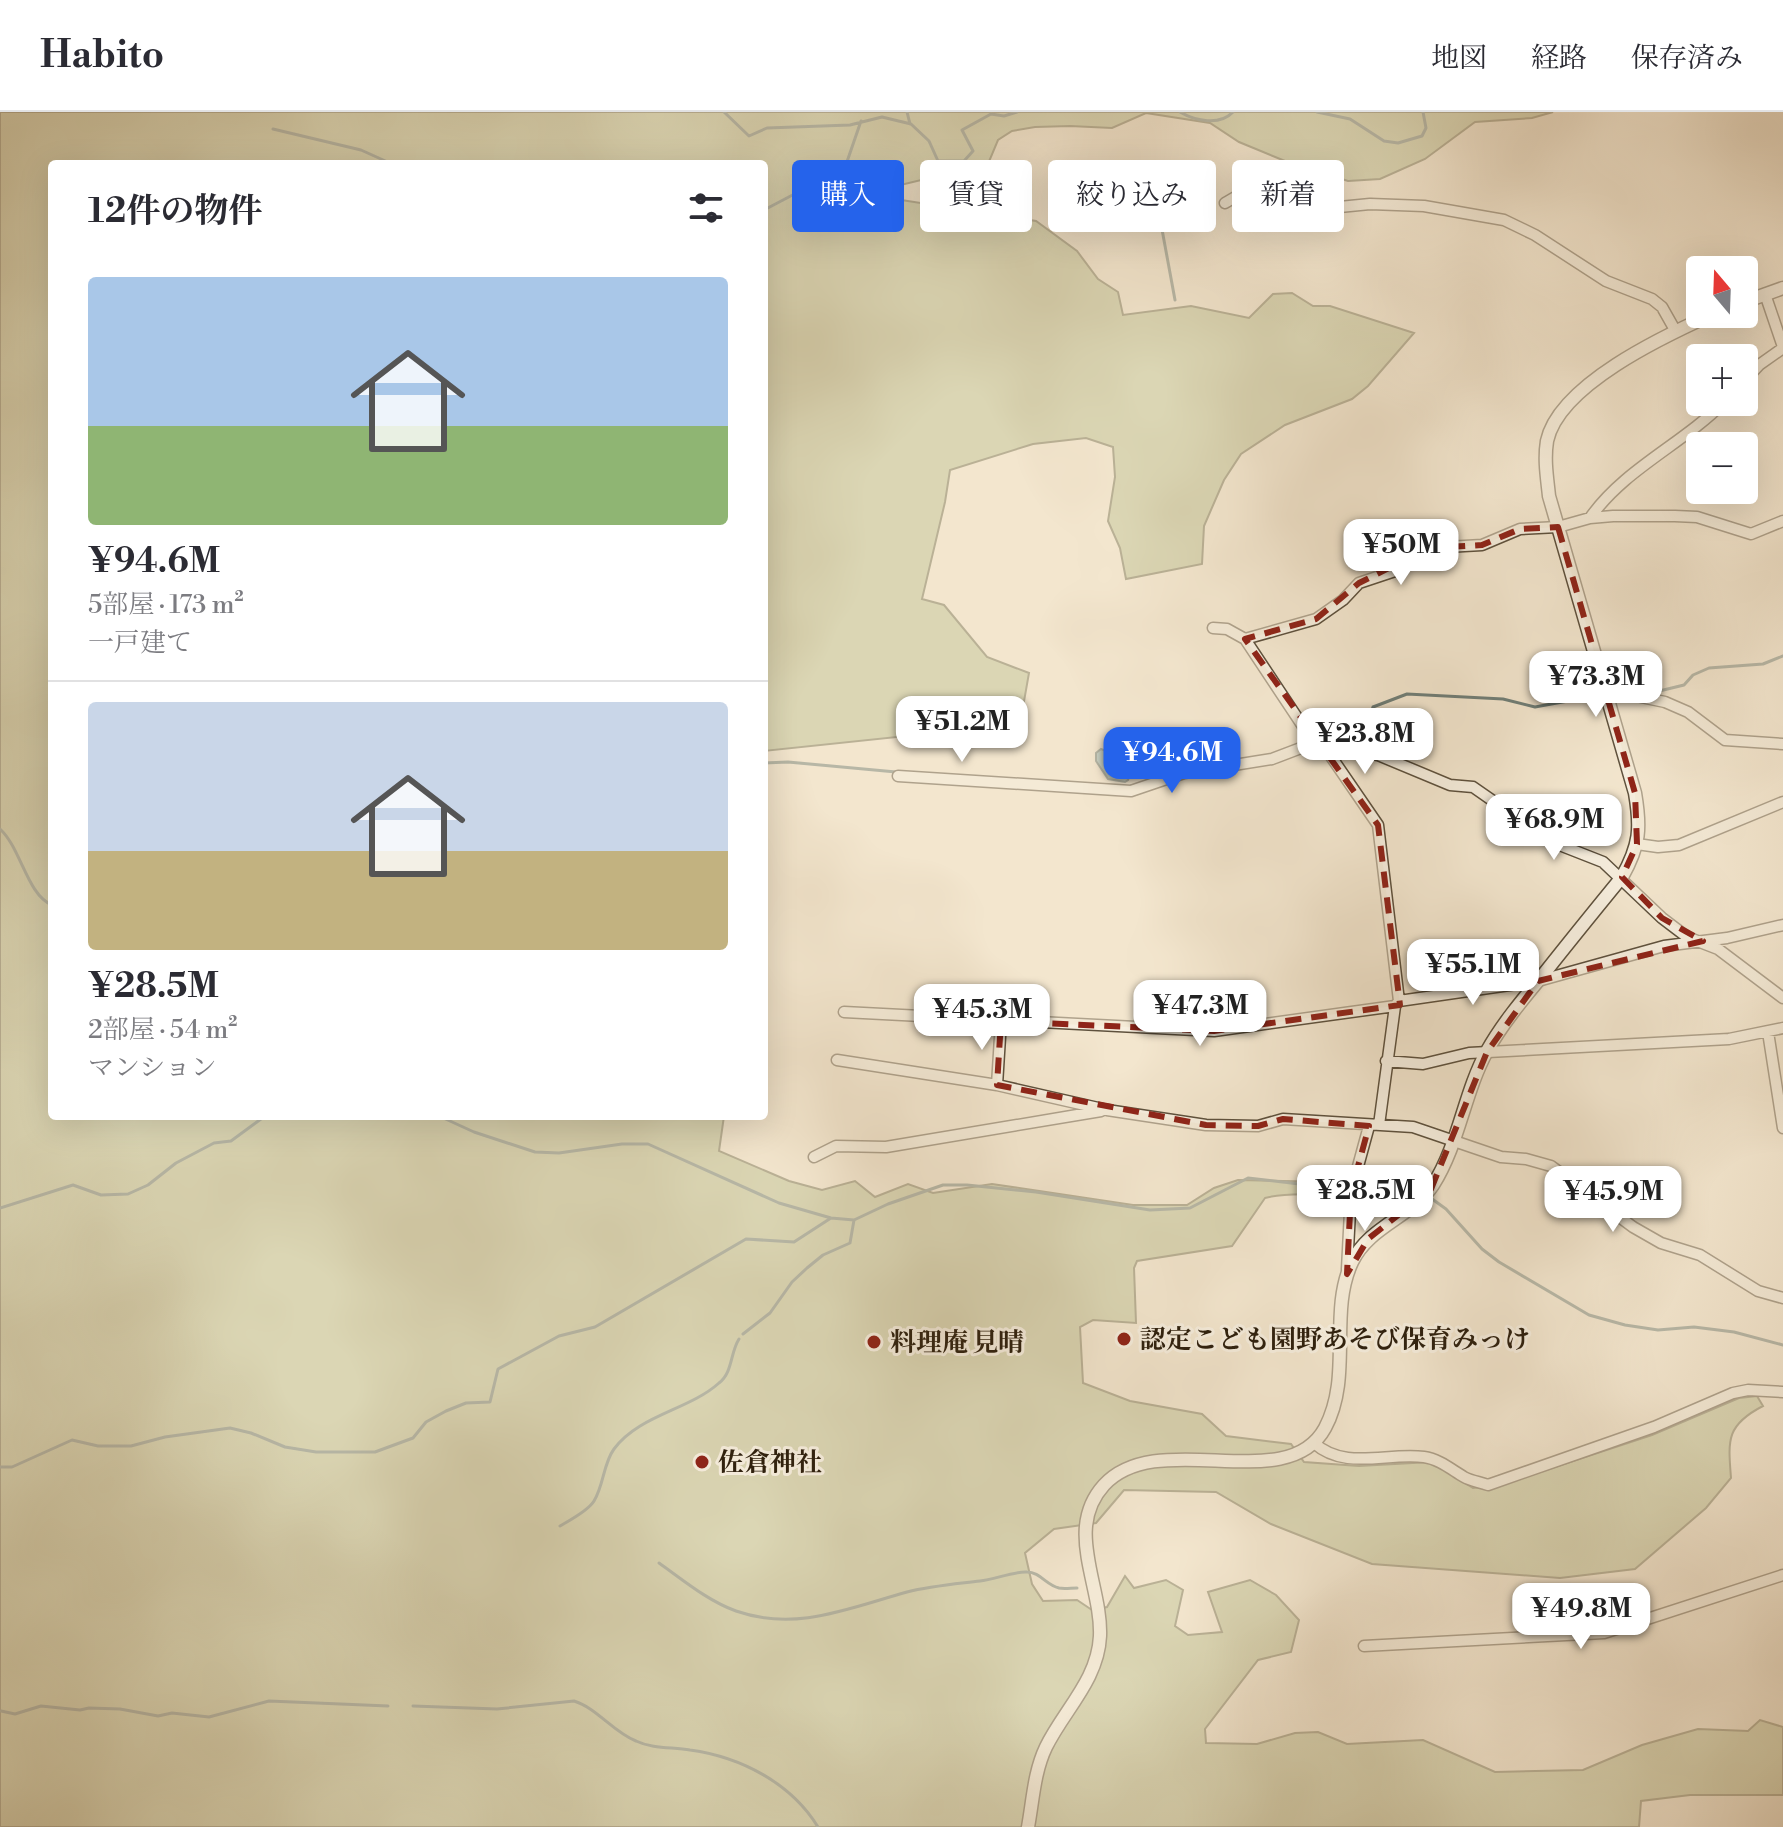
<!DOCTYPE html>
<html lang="ja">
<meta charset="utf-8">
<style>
:root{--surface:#fff;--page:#f7f7f7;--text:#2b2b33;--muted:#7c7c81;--line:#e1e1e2;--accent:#2563eb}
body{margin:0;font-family:"Libre Bodoni","Noto Serif JP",serif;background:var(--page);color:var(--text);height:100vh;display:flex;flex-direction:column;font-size:30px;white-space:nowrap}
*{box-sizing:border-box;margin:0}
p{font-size:26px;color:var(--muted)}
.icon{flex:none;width:44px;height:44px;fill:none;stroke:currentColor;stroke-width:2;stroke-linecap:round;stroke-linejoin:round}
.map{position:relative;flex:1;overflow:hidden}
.drawer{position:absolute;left:48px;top:48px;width:720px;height:960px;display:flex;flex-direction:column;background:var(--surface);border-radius:8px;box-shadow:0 8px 32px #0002}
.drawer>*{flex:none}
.hud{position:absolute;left:792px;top:48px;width:760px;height:72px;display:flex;gap:16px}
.needle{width:52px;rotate:341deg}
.buttons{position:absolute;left:1686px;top:144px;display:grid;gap:16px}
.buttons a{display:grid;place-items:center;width:72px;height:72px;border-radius:8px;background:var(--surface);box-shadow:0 8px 32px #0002;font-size:40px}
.price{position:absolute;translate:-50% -68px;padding:0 18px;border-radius:16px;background:#fff;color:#222;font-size:26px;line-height:52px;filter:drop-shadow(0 2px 4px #0008)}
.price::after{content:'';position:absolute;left:50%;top:48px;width:24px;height:18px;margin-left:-12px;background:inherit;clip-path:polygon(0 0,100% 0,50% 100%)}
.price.on{background:var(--accent);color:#fff}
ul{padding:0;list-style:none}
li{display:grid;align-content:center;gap:16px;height:424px;padding:0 40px}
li+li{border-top:2px solid var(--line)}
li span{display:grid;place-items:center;height:248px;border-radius:8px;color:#555}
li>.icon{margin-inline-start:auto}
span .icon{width:144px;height:144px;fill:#fffc;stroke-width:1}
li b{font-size:34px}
h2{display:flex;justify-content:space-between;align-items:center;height:96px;padding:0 40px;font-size:34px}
.chip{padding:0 28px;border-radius:8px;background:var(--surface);box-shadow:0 8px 32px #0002;font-size:28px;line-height:72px}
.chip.on{background:var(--accent);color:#fff}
header{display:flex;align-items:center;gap:48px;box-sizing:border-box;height:112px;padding:0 40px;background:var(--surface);border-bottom:2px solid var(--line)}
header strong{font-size:38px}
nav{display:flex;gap:44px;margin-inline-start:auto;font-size:28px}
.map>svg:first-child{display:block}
</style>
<header>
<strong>Habito</strong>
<nav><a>地図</a><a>経路</a><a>保存済み</a></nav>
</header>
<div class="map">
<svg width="1783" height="1715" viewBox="0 0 1783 1715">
<rect width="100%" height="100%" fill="#f3e6ce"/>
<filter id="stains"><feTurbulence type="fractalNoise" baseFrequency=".0025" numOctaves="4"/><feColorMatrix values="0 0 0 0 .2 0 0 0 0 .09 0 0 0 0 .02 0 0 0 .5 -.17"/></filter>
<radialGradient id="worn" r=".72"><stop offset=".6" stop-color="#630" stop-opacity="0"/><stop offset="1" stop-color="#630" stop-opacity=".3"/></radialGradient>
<path fill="#bec496" stroke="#767252" stroke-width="2" d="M0,0H1553L1532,6L1475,10L1425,47L1380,67L1348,69L1285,49L1239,30L1210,11L1146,1L1112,16L1070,14L1035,15L1012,19L998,28L988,52L863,82L1036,109L1077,139L1098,167L1118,180L1123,203L1191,194L1249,206L1273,182L1292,181L1313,194H1330L1414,221L1368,274L1352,287L1285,313L1241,342L1224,368L1204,414L1202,452L1126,467L1120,436L1108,409L1115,365L1113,335L1086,326L1033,332L950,358L945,390L922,487L944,493L987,545L1029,561L1020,612L764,639V52H52V1004H724L719,1039L789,1069L822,1078L855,1069L875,1085L908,1072L933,1081L992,1072L1133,1093H1187L1214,1076L1238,1068L1335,1070L1336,1080C1311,1085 1290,1079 1265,1086L1232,1134L1137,1149L1134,1156L1136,1211L1093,1208L1080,1215L1083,1271L1130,1289L1202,1302L1226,1324L1291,1332L1304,1350L1359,1354L1431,1350L1473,1376L1500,1373L1652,1323L1739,1286L1757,1284L1763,1294C1726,1313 1728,1328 1731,1366L1706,1396L1635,1457L1560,1466L1372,1452L1271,1412L1216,1380L1124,1378L1096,1411L1054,1417L1025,1441L1032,1472L1043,1489L1077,1488L1092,1498L1107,1495L1125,1464L1134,1476L1166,1468L1183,1478L1175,1514L1188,1523L1222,1520L1208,1480L1250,1468L1276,1483L1299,1508L1291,1540L1258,1548L1205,1617L1206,1631L1257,1632L1295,1621L1318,1620L1347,1632L1423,1628L1495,1660L1583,1658L1642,1633L1698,1617L1748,1619L1760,1608L1783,1615V1683H1690L1641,1689L1639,1715H0Z"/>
<path fill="#9dbebe" stroke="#707e77" stroke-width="2" d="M1101,637L1122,645L1130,661L1128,668L1125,670L1108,667L1096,649V641Z"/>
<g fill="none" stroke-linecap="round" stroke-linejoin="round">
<path stroke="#707e77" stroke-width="3" d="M724,0L749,24L767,16L850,13L882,5L911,12L929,29L938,49H964L973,39L962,18L991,2L1004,4L1017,0
M907,0L910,12
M1180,0C1195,9 1220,14 1233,0
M1317,0L1350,7L1384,29L1398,31L1422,24L1426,16L1423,0
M273,17L361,38L392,52
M764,98L804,77L832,75L840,70L861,9
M1088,104L1092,108L1123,114L1161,112L1175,188
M1647,582L1684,573L1693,563L1709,556L1763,552L1783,544
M1318,623L1372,598L1373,595L1407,582L1503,587L1535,595L1601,583
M764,651L788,650L896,660
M0,717C21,736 27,783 52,793
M439,1004L474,1020L535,1040L559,1041L622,1032H648L779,1091L831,1106L854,1108L888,1092L943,1073H967L1036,1080L1150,1098L1190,1096L1248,1066L1324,1075L1403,1071L1422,1080
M1428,1084L1446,1097L1482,1137L1499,1150L1589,1203L1625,1213L1658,1218L1694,1215L1734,1220L1783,1233
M0,1096L73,1073L101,1083L128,1082L148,1073L176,1051L214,1031L231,1029L265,1004
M743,1222L770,1201L792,1170L807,1156L823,1143L850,1131L854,1108
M0,1355H12L72,1328L98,1334H131L165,1325L230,1316L251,1321L285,1335L316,1340H375L413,1326L426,1310L446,1299L466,1291L490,1290L498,1257L559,1224L595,1215L746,1127L794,1130L831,1106
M560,1414C570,1408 588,1399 594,1389C604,1373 603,1352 614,1337C639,1303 689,1298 719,1271C733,1260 730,1241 739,1227
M659,1451C683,1468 708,1489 736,1499C796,1520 849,1496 907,1480C931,1474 956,1472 980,1469C993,1468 1015,1459 1027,1460C1040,1460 1046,1473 1059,1476C1064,1477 1071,1476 1077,1476
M413,1594L497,1597L574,1589C597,1596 613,1620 636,1629C653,1637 672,1635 690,1638C741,1645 791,1671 818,1715
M1,1599L15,1602L41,1594L80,1598L89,1596L120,1597L158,1604L172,1601L209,1605L269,1589L388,1594"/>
<defs>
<path id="minor" d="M1225,91L1237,84H1250L1309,98L1370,92L1424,94L1504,108L1535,123L1606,169L1652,187L1662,195L1675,218
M1765,182L1783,235
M1744,269L1759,253L1783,236
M1590,406C1624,357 1683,332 1724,290
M1213,516L1227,517L1245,527L1314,631L1330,643L1378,713L1399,889
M1245,527L1316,507L1343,488L1359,471L1395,459L1429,436L1482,433L1520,417L1558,415L1590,406L1613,404H1675L1697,405L1751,422L1783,409
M1607,578L1665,590L1688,600L1725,628L1783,632
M898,664L1131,679L1184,661L1272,647L1314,631L1378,643L1450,673L1473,675L1552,730L1603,750L1662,806L1687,825L1718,837L1783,886
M1637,732L1658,735L1679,733L1783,690
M844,900L1214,919L1395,894L1399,889L1538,869L1664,834L1727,826L1783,813
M1768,920L1783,1016
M837,948L997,973L1107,998L1206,1013L1258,1014L1283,1007L1413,1015L1501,1045L1526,1047L1551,1054L1633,1115L1661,1131L1700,1143L1758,1179L1783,1186
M1386,949L1423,952L1469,941L1729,927L1783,916
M997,973L1001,909
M1379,1013L1395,894
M814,1045L836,1034L886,1035L1101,999
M1347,1157L1351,1080L1369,1014
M1314,1331C1345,1359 1387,1340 1424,1345C1439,1347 1452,1358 1464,1365C1471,1369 1480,1370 1488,1373L1654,1315L1733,1281L1748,1278L1783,1280
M1364,1534L1604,1521L1783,1463"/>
<path id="tertiary" d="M1744,190L1783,176
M1028,1715C1033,1688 1034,1660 1046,1635C1064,1598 1098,1568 1100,1524C1102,1473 1064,1417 1104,1373C1158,1314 1287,1386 1325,1316C1353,1264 1328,1201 1352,1150C1369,1114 1412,1105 1433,1073C1459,1032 1464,981 1487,939C1502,912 1523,887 1543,863C1569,830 1595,798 1622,765C1640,733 1641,716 1635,681L1549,384C1547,365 1544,348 1547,329C1559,273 1664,224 1713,202"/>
</defs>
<use href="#minor" stroke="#5e513d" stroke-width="13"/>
<use href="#tertiary" stroke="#5e513d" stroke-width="15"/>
<use href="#minor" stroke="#f7efdf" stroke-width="10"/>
<use href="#tertiary" stroke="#f7efdf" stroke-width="12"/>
</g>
<path d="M0 0H1783V1715H0ZM1558,415L1635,681L1637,732L1622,765L1662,806L1703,829L1538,869L1487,940L1431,1077L1368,1127L1347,1162L1351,1080L1369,1014L1283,1007L1258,1014L1206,1013L997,973L1001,909L1214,919L1400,893L1378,713L1245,527L1316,507L1359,471L1429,436L1482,433L1520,417Z" fill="#f3e6ce" fill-opacity=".55" fill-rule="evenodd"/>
<path fill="none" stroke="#8f2418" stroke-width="6" stroke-dasharray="16 10" stroke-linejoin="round" d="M1558,415L1635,681L1637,732L1622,765L1662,806L1703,829L1538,869L1487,940L1431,1077L1368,1127L1347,1162L1351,1080L1369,1014L1283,1007L1258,1014L1206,1013L997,973L1001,909L1214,919L1400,893L1378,713L1245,527L1316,507L1359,471L1429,436L1482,433L1520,417Z"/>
<g fill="#8f2418" stroke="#f7efdf" stroke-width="3">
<circle cx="1124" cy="1227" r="8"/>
<circle cx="874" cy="1230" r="8"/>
<circle cx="702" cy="1350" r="8"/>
</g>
<g text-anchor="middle" stroke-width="6" stroke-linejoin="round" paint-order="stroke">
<g font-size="26" font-weight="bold" fill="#2d1f0d" stroke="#f7efdf" text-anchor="start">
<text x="1140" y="1236">認定こども園野あそび保育みっけ</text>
<text x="890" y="1239">料理庵 見晴</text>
<text x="718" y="1359">佐倉神社</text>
</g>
</g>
<rect width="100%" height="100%" filter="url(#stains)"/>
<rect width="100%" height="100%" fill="url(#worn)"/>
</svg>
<div class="buttons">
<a><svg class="needle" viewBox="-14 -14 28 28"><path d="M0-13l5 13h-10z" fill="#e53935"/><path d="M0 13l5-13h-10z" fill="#7c7c81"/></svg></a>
<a>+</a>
<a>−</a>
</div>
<b class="price" style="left:1401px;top:475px">¥50M</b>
<b class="price" style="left:1596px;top:607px">¥73.3M</b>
<b class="price" style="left:962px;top:652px">¥51.2M</b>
<b class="price" style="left:1365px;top:664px">¥23.8M</b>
<b class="price on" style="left:1172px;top:683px">¥94.6M</b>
<b class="price" style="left:1554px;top:750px">¥68.9M</b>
<b class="price" style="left:1473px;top:895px">¥55.1M</b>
<b class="price" style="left:1200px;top:936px">¥47.3M</b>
<b class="price" style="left:982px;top:940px">¥45.3M</b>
<b class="price" style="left:1365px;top:1121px">¥28.5M</b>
<b class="price" style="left:1613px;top:1122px">¥45.9M</b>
<b class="price" style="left:1581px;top:1539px">¥49.8M</b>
<div class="hud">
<a class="chip on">購入</a>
<a class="chip">賃貸</a>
<a class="chip">絞り込み</a>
<a class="chip">新着</a>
</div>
<section class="drawer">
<h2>12件の物件<svg class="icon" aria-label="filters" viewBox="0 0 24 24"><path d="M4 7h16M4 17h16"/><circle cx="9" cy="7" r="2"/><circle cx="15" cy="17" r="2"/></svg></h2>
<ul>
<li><span style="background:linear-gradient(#a9c7e8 60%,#8fb573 0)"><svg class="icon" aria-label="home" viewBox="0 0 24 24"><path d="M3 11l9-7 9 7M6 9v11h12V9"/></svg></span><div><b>¥94.6M</b><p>5部屋 · 173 m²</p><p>一戸建て</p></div></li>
<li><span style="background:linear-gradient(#c9d6e8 60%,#c2b280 0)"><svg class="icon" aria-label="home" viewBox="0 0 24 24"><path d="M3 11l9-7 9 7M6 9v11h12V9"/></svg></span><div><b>¥28.5M</b><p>2部屋 · 54 m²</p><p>マンション</p></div></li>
</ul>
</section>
</div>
